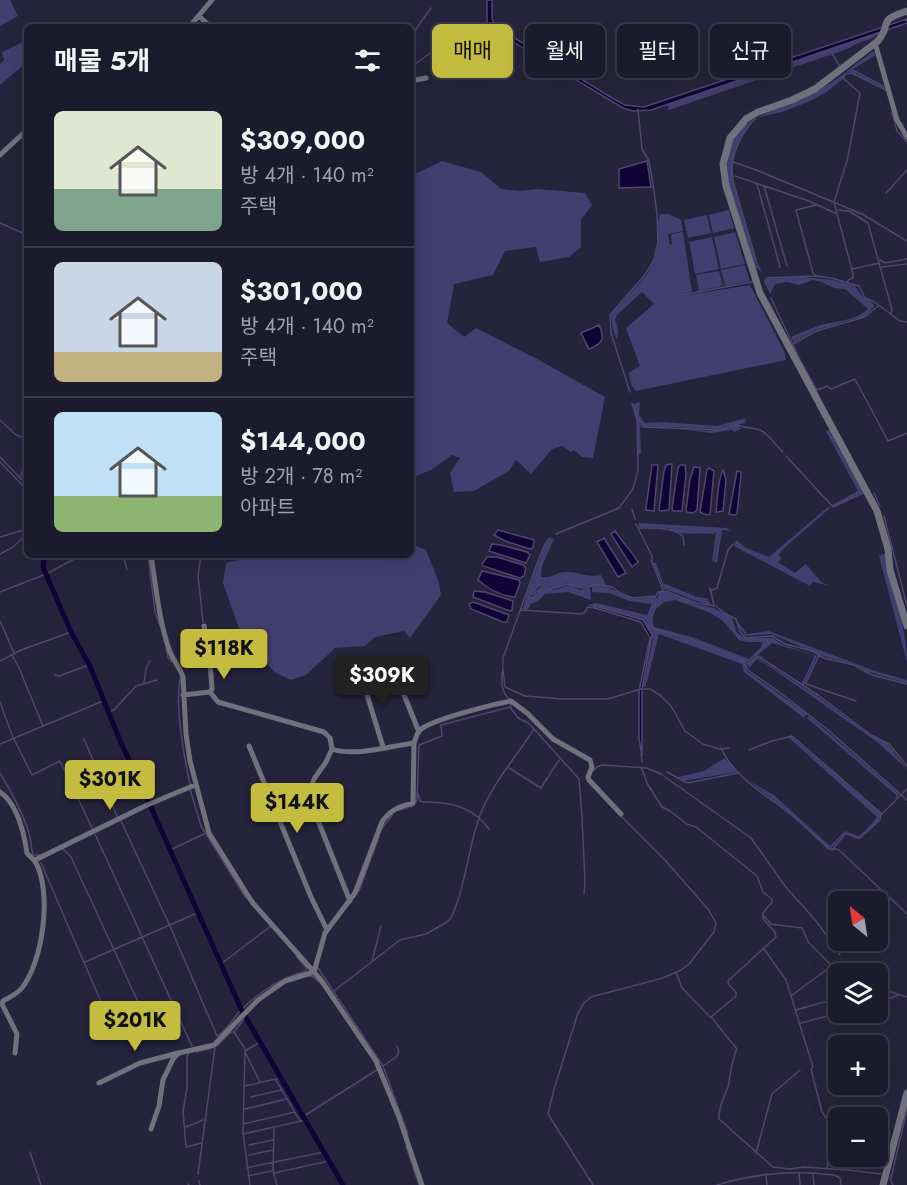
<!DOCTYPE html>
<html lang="ko">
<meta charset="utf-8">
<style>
:root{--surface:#1c1b2d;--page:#252435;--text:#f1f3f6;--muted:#a0a1aa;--line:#3a3949;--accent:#c4bc3e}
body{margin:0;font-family:Jost,"Noto Sans KR",sans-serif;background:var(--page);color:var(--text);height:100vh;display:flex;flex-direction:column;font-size:22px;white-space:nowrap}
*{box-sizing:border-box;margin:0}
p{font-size:20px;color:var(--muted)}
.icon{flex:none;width:33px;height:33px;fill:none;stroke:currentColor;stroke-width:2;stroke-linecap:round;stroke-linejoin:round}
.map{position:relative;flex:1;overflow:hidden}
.details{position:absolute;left:24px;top:24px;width:390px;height:534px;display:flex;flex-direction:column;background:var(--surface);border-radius:9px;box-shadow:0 6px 24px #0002,0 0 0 2px var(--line)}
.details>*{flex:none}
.top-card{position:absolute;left:432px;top:24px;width:384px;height:54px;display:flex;gap:12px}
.needle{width:39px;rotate:330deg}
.tools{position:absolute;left:828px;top:891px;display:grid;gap:12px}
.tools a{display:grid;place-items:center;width:60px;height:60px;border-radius:9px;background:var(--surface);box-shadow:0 6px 24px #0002,0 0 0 2px var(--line);font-size:30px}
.price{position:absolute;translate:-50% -51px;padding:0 14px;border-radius:6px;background:var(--accent);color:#111;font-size:20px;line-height:39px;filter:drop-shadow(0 2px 3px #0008)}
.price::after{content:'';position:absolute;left:50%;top:36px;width:18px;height:14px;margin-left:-9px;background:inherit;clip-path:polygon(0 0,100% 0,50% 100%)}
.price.current{background:#222;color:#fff}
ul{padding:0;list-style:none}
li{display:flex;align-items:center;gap:18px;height:150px;padding:0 30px}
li+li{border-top:2px solid var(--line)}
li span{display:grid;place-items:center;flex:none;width:168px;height:120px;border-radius:9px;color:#555}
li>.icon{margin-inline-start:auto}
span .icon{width:72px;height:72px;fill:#fffc;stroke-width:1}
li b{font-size:26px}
h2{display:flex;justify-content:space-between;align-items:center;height:72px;padding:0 30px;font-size:26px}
.chip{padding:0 21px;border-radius:9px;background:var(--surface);box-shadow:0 6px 24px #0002,0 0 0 2px var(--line);font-size:21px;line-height:54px}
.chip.current{background:var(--accent);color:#111}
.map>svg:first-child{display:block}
</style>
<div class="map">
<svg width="907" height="1185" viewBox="0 0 907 1185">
<rect width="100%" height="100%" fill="#25243c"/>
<path fill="#423e6f" d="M0,0H10L18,16L0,26Z
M881,31C874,41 859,40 850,48L669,110L667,104Z
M27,40V62L0,85V64L4,60L2,52Z
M873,51L876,55L853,69L885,86L887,89L852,72L845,73L843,79L825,93L808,102L782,112L755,118L747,126L739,141L733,161L732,181L756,260L762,272L755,267C749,245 723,179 726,160C734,111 779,114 813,94C834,82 854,66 873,51Z
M442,161L481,172L501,189L520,191L537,189L585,193L592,205L581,220V247L569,257L540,262L536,247L505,251L493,275L454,284L447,323L464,337L476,328L537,359L605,397L593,458L582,457L574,450L571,452L562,446L552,449L531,474L516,460L509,471L474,491L454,492L450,473L460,458L452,455L431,470L411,478V428L414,421L411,419V176Z
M729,210L734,228L713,233L709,215Z
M660,214H669L681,220L683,231L668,234L670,245L672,244L671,234L683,232L692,292L682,294V296L750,285L785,353L786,360L636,391L632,386L628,373L640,366L626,328L654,304L642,292L617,315L615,319L618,331L617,340L613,330L611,315L646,276L655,260L659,242L657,226Z
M707,215L711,233L688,238L684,220Z
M735,232L745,264L721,269L714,237Z
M712,237L719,269L695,274L689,242Z
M745,265L750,281L725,286L721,270Z
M719,271L723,286L699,291L696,275Z
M802,277L833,280L855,286L862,296L873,303L874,307L865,316L815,330L794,342L791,337C800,333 809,329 818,326C833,321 857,321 868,309L845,289L834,288L822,282L813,280L799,285L787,282L775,284L770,294L764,282L765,279H768Z
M640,402L639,415L645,423L662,422L717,426L746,418L745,423L717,429L644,426L636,417L633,404Z
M638,421L644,427L710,431L738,425L741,429L734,432L732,430L711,433L672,428H643L640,426L641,454L638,453Z
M829,430L863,492L834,506L832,505L858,491L826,431Z
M829,506L830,508L783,549L779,555L781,559L778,562L795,573L806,564L821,582L830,586L813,582L810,586L734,546L736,540L746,548L769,557Z
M638,523L727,528L730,531L722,530L717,563L714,562L718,531L713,534C700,532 679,537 668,528L639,527Z
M551,539H554L542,566L541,577C551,579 556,572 566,572C578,571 586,578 601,575L606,585L578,587L567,583L553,588L544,585L538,588L532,596L527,594L545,545Z
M411,544L426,550L439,583L441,595L410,638L404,631L375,637L365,646L335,648L306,675L291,680L276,673L262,659L253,641L246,639L241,634L223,583L226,563L239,560L241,555H411Z
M883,554H885C891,591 907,625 907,662L879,556Z
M653,563H656L663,583L697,597L707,598L711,605C694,602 680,593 664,589Z
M570,585L580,590L590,587L591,600L568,592L545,594L538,601L531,604L528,609H522L527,596L533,598L540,589L546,587L553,590Z
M599,586L607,587L633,599L655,597C656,608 649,616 651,627L654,629L692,640L744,661L747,671L807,714L804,718L744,672L742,664L659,634L647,682L645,687H643L653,639L643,620L587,605L596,603L647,615L652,604L629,601L609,593L592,592V587Z
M659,592H667L696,604L714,608L732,618L737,633L745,638H773L781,644L817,656L804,685L802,683L814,658L813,655L772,643L747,664L741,659L692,638L654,629L652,627L651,619L652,618L654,627L692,637L749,659L761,647L763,642H747L739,640L722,620L708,612L675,600L664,602L655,610Z
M738,622L747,634L769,631L875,671L907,680V683L869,672L853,664L823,656L771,634L746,636L738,626Z
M757,657L817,696L870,735L886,742L907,769L877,742L766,664L757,659L749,668L748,665Z
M809,716L899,794L895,799L896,795L807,718Z
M788,737H792L881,814C879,824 866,834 857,838L846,832L831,848H828L785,809L749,781L774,795L830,846L845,831L858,836L865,831L877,817Z
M725,758L737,772L683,781L678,777L704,771Z"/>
<path fill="#100335" stroke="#50476f" stroke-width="1.5" d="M487,0H492V18L495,26L612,98L625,105L644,107L907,19V23L651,110L633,111L623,108L498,33L487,23Z
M647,161L651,187L619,188V169Z
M599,325C605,338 603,344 589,349L581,333Z
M672,464L669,510L660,511L659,510L664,471L666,465Z
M652,465H658L654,511L646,510V508Z
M680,465H685L686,474L682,511H673L672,509L678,468Z
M694,467L700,468L697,510L693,513L687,512L686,510L690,479Z
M709,468L714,471L710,514L706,515L700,512L707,470Z
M723,470L726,480L723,511L716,512C718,499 717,481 723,470Z
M737,471L741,472V475L737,514L734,515L729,514Z
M498,530L534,540L533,548L530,549L505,541L494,535Z
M615,531C622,542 631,550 638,562L632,567L611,534Z
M604,538L626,573L618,577L597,542Z
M492,544L501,545L527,552L530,555L526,563L489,551Z
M487,557H497L523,565L526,568L524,576L520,578L483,566L482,564Z
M482,571L519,580L520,583L515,597C502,596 488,589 478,580Z
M474,591L485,592L513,601L512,610L510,611L473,597Z
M473,602L509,615L507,622H503L471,609L469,604Z
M595,606L643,620L652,635L642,688V756L639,738V691L650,638L641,622L595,608Z"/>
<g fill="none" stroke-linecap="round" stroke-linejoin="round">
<path stroke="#50476f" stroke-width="1.5" d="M411,36L431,8
M832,53L839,65
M411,67L432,52L489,24
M846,74L843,78L860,93L847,161L834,202L853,274V278L848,280V283
M847,74L852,73L886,90
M892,112L897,131L907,142
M755,119C745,128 732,152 732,167C732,172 733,176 733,181L756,260
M733,162L754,169L862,214L907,241
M735,176L809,201L837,214
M757,184L780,267
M764,186L787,266
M886,193L907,170
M838,210L849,211L868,223L892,310L891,313
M0,223L27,235
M880,260L885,263L907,259
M882,267L907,264
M852,269L880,263
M816,276L813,273L796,210L816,205
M766,278L816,276L831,278L856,285L859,286L865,298L873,301L900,321L907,322
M682,295L752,282
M771,298L801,362L817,390L827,386L831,389L855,379L888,441L907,433
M793,344L816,331L858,319L866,316L878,306
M630,392L611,333L610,315L644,276L654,260L658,242L657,214L653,184L649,161L642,149L638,109
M0,420L15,434L27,440
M638,420L646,427L717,430L738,425C746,429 754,427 762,431C769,435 776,446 783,452
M786,456L833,507L863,493
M0,457L27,485
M0,462L27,490
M20,477L27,458
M874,493L880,506
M632,509L635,519
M884,516L907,606
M636,524L652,556V562L663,590
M639,528C654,528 672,527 683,536L684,545
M556,534L619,508L633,489L638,470L637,420L632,403
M0,537L27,529
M0,554L13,547L27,534
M123,555L127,570
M148,555L155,612L160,626
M201,555L198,576L203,622
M713,560L717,532
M710,588L714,605
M710,591L717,588L728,550L733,544
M0,592L46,574L82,555
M526,595L533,598L536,592L544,586L551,589L568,584L581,588L599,585L612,587L622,594L633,598L656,596L658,592L666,591L696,603L716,606L724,613L736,619L740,632L746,638L772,636L785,644L812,651L824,658L854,665L872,675L907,684
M656,598C657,608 650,616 651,627L654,629L692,639L744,661L748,670L782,694L827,729L907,800
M521,610L581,614L584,613L588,607L596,608
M0,621L14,653
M166,648L168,657L172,662
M12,655L19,668L43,726
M0,661L21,650L71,632
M748,664L758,656L818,695L871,735L889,744L907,766
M503,665V658L539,558L545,544L550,538
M503,667C501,680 500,690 509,699
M503,670L505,687L525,696L563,699H608L641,689H650L661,696L671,706L685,731L703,744L719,749L729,748
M55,675L59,676L89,665
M181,676C174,703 184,756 190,784
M144,682L146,669L150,661
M806,683L819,655
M806,684L856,701
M0,702L12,735L32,775L60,761L93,830
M108,713L114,710L136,686L157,680
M534,729L579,779L582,817L585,881L584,894
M84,739L118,818
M0,744L103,701
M721,748C733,775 761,792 784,809C800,821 814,836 829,849H837L840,851L907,914
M749,750L772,741L792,736L882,814L907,789
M641,754L642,762
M509,768L541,788L559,760
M642,769L647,783L662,807L670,811L687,824L696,827L757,876L763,892L772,899V902L763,913V919L775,932L776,937L728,981L729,985L736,992V996L711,1017L737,1049C731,1061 731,1074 728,1087C724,1097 718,1108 719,1119L773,1167L790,1169L804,1167L848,1170L881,1174
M593,771L597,767L602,765L647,768L661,774L751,838L785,886L817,922L840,955
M667,772L687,783L738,773
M0,773C11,791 21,809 28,830C31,838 31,847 33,855H40
M190,789L201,826L246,898
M418,793L420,801L423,802C448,801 474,807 489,829
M399,810L413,806L417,800L419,745L442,736L441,725L510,707
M121,821L170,926L217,1036C227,1030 233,1019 240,1011C259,992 280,978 306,971
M383,827L393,814
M95,834L192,1046
M63,849L71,857L145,1017
M170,850L204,834
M832,850L846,833L857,838H860L880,820L881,815
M41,863L102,1004
M359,891L379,837
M764,916L771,924L802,928L809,943L840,974
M764,949L786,980L813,1067L811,1069L822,1112L834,1130L830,1140L827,1169
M296,956L306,968V971
M372,961L381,926
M85,962L197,913
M221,964L271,926
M318,968L383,1066L408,1134
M676,972L682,988L710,1017
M308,976H312L319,982
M878,988L907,997
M334,991L400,940L426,934L447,922L451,918C466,886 468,848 480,815C492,784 516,757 534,729L528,723L518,718L510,707L511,704
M790,993L792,995L795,993L833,965
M878,1003L898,995
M796,1010L838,998
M244,1019L234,1032L245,1049
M801,1023L842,1012
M217,1046L231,1032H234
M197,1052L212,1048
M245,1052L260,1082
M189,1053L187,1056V1088L183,1111L186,1147L202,1143
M383,1066L396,1057L399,1052L397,1046
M276,1080L300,1121
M244,1086L281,1078
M251,1097L281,1090
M245,1109L287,1099
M304,1116L377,1070
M243,1124L295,1112
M186,1127L203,1120
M274,1129L273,1171L277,1185
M243,1134L306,1120
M249,1145L273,1140
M406,1146L419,1185
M30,1152L41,1185
M756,1153L772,1094L800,1070
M249,1155L273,1150
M246,1168L324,1152
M274,1173L329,1161
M198,1174L215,1047
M766,1174L767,1185
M799,1174L800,1185
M813,1174L814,1185
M248,1176L272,1171
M890,1178L893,1185
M891,1178L907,1110
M199,1181L200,1185
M188,1184L189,1185
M250,1185L243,1133L245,1051L260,1042
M593,1185L548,1114L554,1089L578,1013L584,1003L591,997L663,978L681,970L689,964L714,932L716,923L708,909L664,859L620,815
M717,1185C756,1173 794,1170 834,1175L840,1178L841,1185"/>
<path stroke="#100335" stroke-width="5" d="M45,555L43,567L71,632L90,666L121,743L149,802
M150,805L242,1011
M245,1016L343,1185"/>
<path stroke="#71717e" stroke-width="5" d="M199,16L211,27
M189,27L212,0
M875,43L897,120L907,137
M411,81L426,78
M0,155L27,130
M151,555C156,587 159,622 170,652C174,661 180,668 183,677L186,734L190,761L209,833L252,902L321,980L376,1061L399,1117L422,1185
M394,670L419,732
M361,675L383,747
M210,692L218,702L324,732L330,738L332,749L326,762L314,779L310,791L311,803L350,901
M183,695L210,692L212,689L209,649L204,626
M249,746L311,897L327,930
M332,749C353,757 391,746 414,743
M0,792C18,804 24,833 27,853C30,857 34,859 36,863C52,893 43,961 22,988C17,994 10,997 3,1001L2,1004L17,1034L15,1053
M35,860L147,805L195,785
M99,1083L140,1063L178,1053
M151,1129L159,1106L163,1080L173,1059L179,1053L214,1045L258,1000L285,981L314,972L325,933L355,893L382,822C390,810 400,806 413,803L414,743C416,739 416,734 420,730C430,720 494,704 511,701L527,713L553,739L590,760L592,767L588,777L589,780L621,814"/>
<path stroke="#71717e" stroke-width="7" d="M907,11C876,21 893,22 878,41L815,89L792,100L758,112L746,119L730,138L723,164L726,186L760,293L877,511L888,549L890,570L907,626
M883,1185L907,1093"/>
</g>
</svg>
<div class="tools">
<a><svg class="needle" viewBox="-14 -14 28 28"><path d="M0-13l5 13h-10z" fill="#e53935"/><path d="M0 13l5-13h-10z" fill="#a0a1aa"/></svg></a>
<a><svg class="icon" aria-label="layers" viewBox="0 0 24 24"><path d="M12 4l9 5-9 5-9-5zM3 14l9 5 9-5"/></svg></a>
<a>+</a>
<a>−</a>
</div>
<b class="price" style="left:224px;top:680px">$118K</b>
<b class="price current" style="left:382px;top:707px">$309K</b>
<b class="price" style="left:110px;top:811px">$301K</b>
<b class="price" style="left:297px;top:834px">$144K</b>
<b class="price" style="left:135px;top:1052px">$201K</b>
<div class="top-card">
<a class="chip current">매매</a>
<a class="chip">월세</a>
<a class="chip">필터</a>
<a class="chip">신규</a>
</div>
<section class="details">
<h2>매물 5개<svg class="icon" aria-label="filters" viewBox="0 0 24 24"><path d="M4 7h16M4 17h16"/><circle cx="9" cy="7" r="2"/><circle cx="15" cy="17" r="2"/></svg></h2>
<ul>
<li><span style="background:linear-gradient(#dfe7d0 65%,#7fa58c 0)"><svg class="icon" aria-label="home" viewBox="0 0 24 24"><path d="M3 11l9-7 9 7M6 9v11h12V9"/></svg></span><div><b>$309,000</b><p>방 4개 · 140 m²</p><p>주택</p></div></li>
<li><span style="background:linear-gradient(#c9d6e8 75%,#c2b280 0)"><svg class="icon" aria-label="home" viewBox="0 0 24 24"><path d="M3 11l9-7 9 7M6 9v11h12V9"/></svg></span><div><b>$301,000</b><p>방 4개 · 140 m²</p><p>주택</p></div></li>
<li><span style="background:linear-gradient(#bfe0f5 70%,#8fb573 0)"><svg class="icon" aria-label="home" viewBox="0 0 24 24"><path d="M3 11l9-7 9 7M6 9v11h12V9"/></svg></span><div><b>$144,000</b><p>방 2개 · 78 m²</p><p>아파트</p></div></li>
</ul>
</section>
</div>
